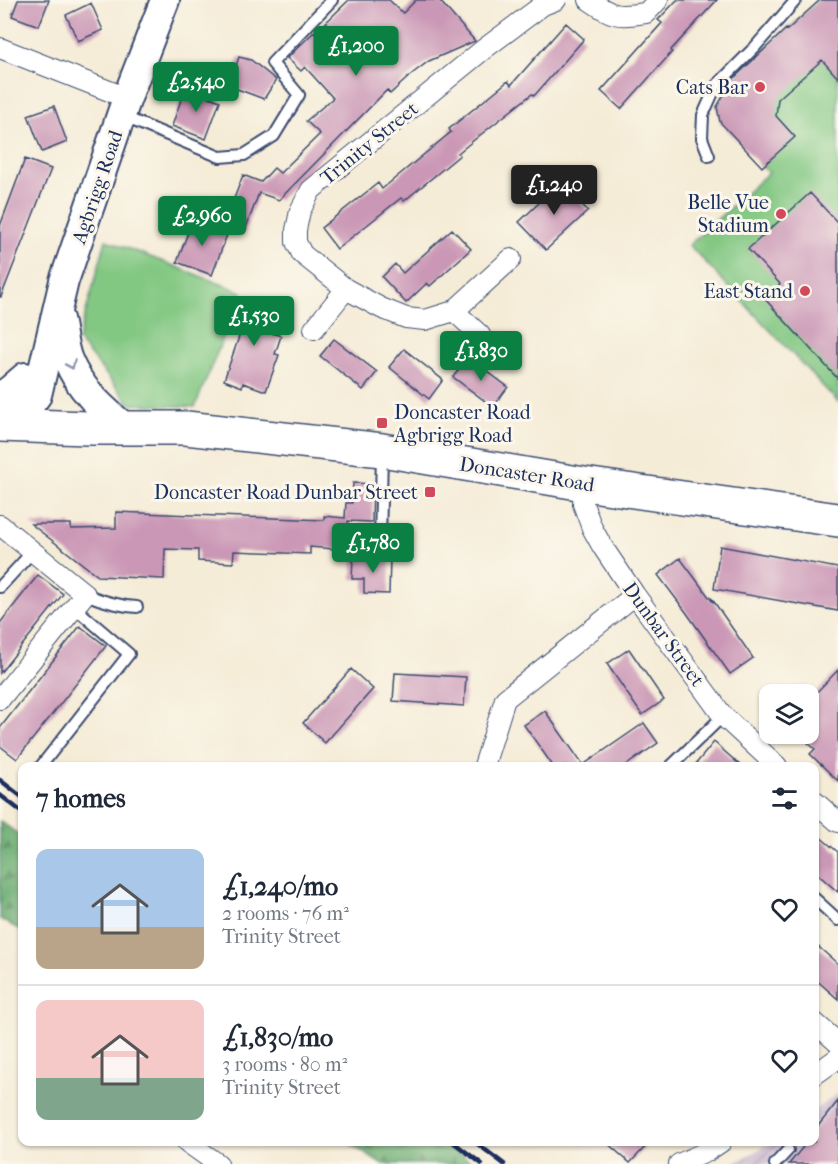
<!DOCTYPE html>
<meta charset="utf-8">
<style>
:root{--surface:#fff;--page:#f6f6f7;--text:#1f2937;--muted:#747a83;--line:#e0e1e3;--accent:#0b8043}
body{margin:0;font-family:"IM FELL French Canon",serif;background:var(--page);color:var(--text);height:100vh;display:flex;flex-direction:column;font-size:22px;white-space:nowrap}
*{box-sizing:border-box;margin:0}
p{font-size:20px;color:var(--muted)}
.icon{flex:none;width:33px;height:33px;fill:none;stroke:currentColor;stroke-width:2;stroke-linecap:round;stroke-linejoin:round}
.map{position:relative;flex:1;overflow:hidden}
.details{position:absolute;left:18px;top:762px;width:801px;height:384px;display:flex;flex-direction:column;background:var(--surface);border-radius:12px;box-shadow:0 2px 4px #0004}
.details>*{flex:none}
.tools{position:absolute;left:759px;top:684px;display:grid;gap:12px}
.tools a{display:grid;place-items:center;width:60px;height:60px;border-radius:12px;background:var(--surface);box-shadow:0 2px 4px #0004;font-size:30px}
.price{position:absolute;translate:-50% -51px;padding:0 14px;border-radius:6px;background:var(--accent);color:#fff;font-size:20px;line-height:39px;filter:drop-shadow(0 2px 3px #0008)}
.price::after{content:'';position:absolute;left:50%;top:36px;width:18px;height:14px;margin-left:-9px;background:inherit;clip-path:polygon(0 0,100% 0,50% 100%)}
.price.active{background:#222;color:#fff}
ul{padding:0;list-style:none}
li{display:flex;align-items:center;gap:18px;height:150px;padding:0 18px}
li+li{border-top:2px solid var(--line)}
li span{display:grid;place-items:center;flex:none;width:168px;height:120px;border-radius:12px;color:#555}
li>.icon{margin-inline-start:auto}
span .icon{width:72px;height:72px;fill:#fffc;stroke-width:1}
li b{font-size:26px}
h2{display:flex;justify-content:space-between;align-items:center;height:72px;padding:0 18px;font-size:26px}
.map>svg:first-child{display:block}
</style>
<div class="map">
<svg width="838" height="1164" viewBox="0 0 838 1164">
<defs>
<pattern id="industrial-furrows" width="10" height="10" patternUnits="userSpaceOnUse" patternTransform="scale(1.5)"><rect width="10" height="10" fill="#cebed2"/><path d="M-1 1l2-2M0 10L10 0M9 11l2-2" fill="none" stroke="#a69bae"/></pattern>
<pattern id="forest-firs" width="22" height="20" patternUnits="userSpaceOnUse" patternTransform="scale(1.5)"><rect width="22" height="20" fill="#69ac70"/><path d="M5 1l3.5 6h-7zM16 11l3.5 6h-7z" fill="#568c5f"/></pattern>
</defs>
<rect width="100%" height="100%" fill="#fbf7ec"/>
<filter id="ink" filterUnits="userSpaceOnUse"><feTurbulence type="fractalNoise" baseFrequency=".0167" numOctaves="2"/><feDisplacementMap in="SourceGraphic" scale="12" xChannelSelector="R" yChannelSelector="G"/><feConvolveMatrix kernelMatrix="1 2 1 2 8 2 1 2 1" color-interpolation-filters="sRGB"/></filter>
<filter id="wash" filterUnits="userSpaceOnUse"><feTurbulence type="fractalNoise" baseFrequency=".008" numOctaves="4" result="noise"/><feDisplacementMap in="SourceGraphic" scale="24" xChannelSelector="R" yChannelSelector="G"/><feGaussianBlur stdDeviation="1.35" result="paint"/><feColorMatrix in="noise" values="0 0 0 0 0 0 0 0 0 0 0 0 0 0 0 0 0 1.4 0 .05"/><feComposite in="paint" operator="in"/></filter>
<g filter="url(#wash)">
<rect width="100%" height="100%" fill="#f5ecd7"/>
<path fill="url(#industrial-furrows)" d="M838,1093V1164H732L757,1151L770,1142H814L815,1110Z"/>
<path fill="#82c782" stroke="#4e7b70" stroke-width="1.5" d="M820,0H838V402L689,245L769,172L762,167L717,107L736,76L786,29L790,27Z
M106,240L242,292L195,407L130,404L78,340Z"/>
<path fill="url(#forest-firs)" stroke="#426e67" stroke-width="1.5" d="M0,821L22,837V931L0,919Z
M347,1142H445L475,1164H381Z"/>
<g id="blocks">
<path fill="#ca97b6" d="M18,0H49L39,26L12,16Z
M349,0H389L403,13L416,0H439L475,41L429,61L413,73L390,94L387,90L279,200L259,193L244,233L224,225L243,175L261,182L274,168L280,173L320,134L306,121L333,98L305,67L301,71L287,58L315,31L316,32Z
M677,0H717L671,50L672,52L621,109L601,91L662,23L658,20Z
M820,0H838V78L822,60L778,99L776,116L795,137L762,167L720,122L717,107L733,79L786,29L787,30Z
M91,3L103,30L78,41L66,15Z
M566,23L584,39L534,96L532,94L479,136L458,153L460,155L404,201L401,198L337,249L321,228L378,183L382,189L451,132L449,129L508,81L511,85Z
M239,57L251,60L276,80L264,99L229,86Z
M185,88L220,101L206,139L172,126Z
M54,106L67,142L42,152L28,115Z
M25,159L51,169L1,297H0V226Z
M561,182L588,211L546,250L519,222Z
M810,193L838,223V379L764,298L780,284L748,249Z
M193,219L228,232L212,275L177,262Z
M452,229L471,249L430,286L427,283L406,303L382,277L395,264L403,273Z
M241,300L279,313L272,333L281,336L275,354L279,355L266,391L243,383L242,387L224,380L240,334L230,330Z
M334,339L377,372L363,390L320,356Z
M404,349L443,380L429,399L389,367Z
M468,357L508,387L493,407L453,377Z
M353,483L373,484L372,522L348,521L346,550L310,547V554L234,551L233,563L198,561V550L165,549L164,579L98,576L31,524H71V529L116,528V512L324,520V516L345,518L346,503H352Z
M720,546L838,568V611L714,589Z
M353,558L390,559L389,594L364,593V579H352Z
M680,558L712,601V599L753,658L730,674L686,612L658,575Z
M38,575L63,594L0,673V623Z
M80,626L106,646L17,759L0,746V728Z
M629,649L664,700L642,715L607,664Z
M351,669L373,689L325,743L303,723Z
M838,670V781L810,754L815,749L808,743V701Z
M395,673L466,677L464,706L393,701Z
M545,711L583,765L644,723L658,743L625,766H553L524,725Z
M714,742L741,766H694Z
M814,832L838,852V892L814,871Z
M814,943L838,964V999L814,978Z
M838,1101V1164H789L807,1142H814V1131Z
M606,1142H650L630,1163Z"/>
</g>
</g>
<g filter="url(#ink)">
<use href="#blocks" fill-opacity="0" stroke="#3c4b70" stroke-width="1.5"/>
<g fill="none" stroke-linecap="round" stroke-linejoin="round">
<defs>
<path id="service" d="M122,116L220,157L244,155L274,136L299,95L272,63L332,0
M709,156L702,138L703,115L716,86L755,47L796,0
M358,545L378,546L380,543L382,453
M0,587L33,551
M85,594C102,601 118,606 137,607
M41,766L129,654L74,607
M671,766L723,716
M814,898L838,920
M775,1164L788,1150"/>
<path id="minor" d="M589,0C614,17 616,17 646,13L658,0
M0,48L127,98
M511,259L454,311L425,320L406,318L381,308L346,289L302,254L296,242V230L300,211L311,190L484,49L543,5L556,0
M454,311L480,335
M314,329L346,289
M584,484L583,504L592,528L602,546L635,595L723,716L777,766
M0,525L85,594L0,699
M484,766L505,699L635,595
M814,801L838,822
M814,1022L838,1043
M814,1075L838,1058
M187,1142L218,1164
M679,1164L706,1152L721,1142"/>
<path id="secondary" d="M59,319C62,332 63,348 68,360C80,390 102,408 125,428
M0,397L10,390L25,377
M2,425L24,412L37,395L64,281L127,98L165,0"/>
<path id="trunk" d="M0,425L88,428H186L382,450L584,484L838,520"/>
</defs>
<use href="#service" stroke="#3c4b70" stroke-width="14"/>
<use href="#minor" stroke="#3c4b70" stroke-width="22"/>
<use href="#secondary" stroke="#3c4b70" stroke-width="32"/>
<use href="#trunk" stroke="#3c4b70" stroke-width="36"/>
<use href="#service" stroke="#fff" stroke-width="10"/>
<use href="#minor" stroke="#fff" stroke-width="20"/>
<use href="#secondary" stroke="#fff" stroke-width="28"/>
<use href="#trunk" stroke="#fff" stroke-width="33"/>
<path stroke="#1b2f5e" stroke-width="4.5" d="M0,780L22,797
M0,795L22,812
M453,1142L482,1164
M475,1142L504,1164"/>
</g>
<defs><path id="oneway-chevron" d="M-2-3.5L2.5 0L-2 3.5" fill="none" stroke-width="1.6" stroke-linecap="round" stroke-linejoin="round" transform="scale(1.5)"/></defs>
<use stroke="#8d97ae" href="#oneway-chevron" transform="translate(71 365) rotate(66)"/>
</g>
<g fill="#d1495b" stroke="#fbf7ec" stroke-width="2">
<circle cx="760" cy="87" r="6"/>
<circle cx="781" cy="214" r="6"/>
<circle cx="805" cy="291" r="6"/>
<rect x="376" y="417" width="12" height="12" rx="3"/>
<rect x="424" y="486" width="12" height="12" rx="3"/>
</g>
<g text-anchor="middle" stroke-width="6" stroke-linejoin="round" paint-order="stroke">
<g font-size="20" fill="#1b2f5e" stroke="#fbf7ec" text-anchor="end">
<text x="748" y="94">Cats Bar</text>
<text x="769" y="209">Belle Vue<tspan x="769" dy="23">Stadium</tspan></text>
<text x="793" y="298">East Stand</text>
<text x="394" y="419" text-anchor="start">Doncaster Road<tspan x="394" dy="23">Agbrigg Road</tspan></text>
<text x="418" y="499">Doncaster Road Dunbar Street</text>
</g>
<g font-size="20" fill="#1b2f5e" stroke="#fbf7ec">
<text transform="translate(369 143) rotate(-39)" y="7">Trinity Street</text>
<text transform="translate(97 187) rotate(-71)" y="7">Agbrigg Road</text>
<text transform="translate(527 474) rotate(9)" y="7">Doncaster Road</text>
<text transform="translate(664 634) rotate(54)" y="7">Dunbar Street</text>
</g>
</g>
</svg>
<div class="tools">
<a><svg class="icon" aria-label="layers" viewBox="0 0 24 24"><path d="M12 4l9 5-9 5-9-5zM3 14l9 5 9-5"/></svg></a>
</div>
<b class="price" style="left:356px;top:77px">£1,200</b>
<b class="price" style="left:196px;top:113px">£2,540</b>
<b class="price active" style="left:554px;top:216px">£1,240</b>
<b class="price" style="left:202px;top:247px">£2,960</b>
<b class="price" style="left:254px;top:347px">£1,530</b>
<b class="price" style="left:481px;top:382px">£1,830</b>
<b class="price" style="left:373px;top:574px">£1,780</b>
<section class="details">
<h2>7 homes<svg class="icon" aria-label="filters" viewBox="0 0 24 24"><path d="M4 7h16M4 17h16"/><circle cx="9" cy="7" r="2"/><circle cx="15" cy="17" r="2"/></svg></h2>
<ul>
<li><span style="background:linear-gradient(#a9c7e8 65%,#b9a48a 0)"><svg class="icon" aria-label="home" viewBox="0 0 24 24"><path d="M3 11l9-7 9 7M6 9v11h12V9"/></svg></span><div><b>£1,240/mo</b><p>2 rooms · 76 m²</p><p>Trinity Street</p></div><svg class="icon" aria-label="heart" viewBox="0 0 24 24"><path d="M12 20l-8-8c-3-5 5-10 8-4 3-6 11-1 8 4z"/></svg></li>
<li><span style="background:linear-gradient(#f6c9c9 65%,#7fa58c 0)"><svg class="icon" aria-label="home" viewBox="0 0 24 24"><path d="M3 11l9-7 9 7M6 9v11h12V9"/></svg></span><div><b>£1,830/mo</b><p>3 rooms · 80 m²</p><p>Trinity Street</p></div><svg class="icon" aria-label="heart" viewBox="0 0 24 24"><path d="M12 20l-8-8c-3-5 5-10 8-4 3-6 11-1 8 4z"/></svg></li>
</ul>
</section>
</div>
